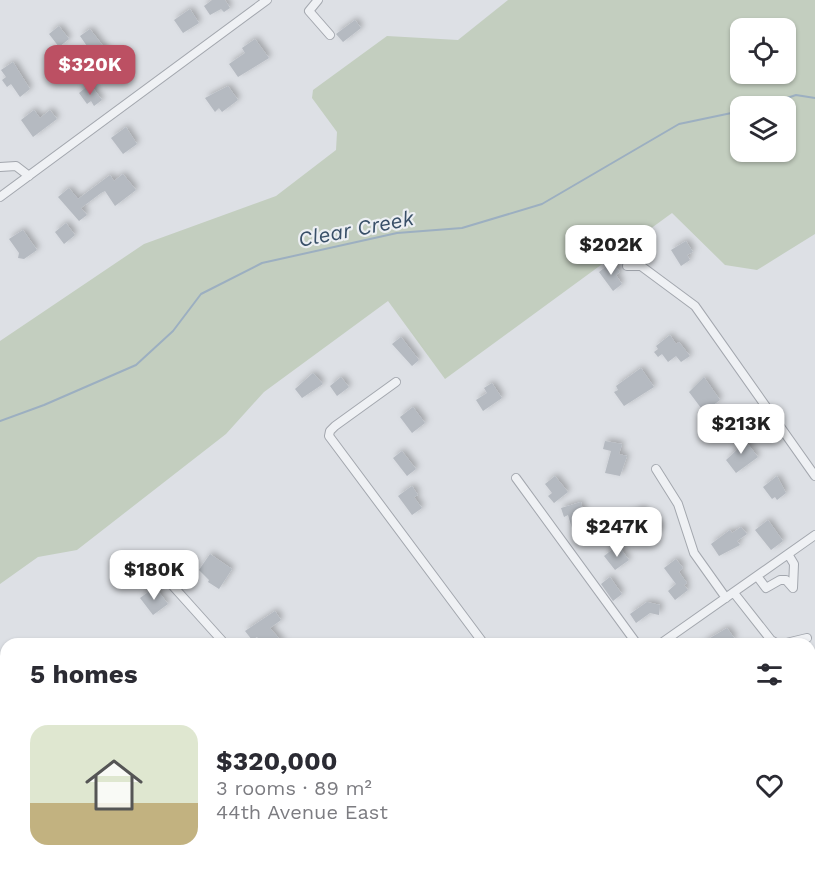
<!DOCTYPE html>
<meta charset="utf-8">
<style>
:root{--surface:#fff;--page:#f7f7f7;--text:#2b2b33;--muted:#7c7c81;--accent:#bc5063}
body{margin:0;font-family:"Work Sans",sans-serif;background:var(--page);color:var(--text);height:100vh;display:flex;flex-direction:column;font-size:22px;white-space:nowrap}
*{box-sizing:border-box;margin:0}
p{font-size:20px;color:var(--muted)}
.icon{flex:none;width:33px;height:33px;fill:none;stroke:currentColor;stroke-width:2;stroke-linecap:round;stroke-linejoin:round}
.map{position:relative;flex:1;overflow:hidden}
.details{position:absolute;left:0px;top:638px;width:816px;height:236px;display:flex;flex-direction:column;background:var(--surface);border-radius:18px 18px 0 0;box-shadow:0 2px 4px #0004}
.details>*{flex:none}
.buttons{position:absolute;left:730px;top:18px;display:grid;gap:12px}
.buttons a{display:grid;place-items:center;width:66px;height:66px;border-radius:12px;background:var(--surface);box-shadow:0 2px 4px #0004;font-size:30px}
.price{position:absolute;translate:-50% -51px;padding:0 14px;border-radius:12px;background:#fff;color:#222;font-size:20px;line-height:39px;filter:drop-shadow(0 2px 3px #0008)}
.price::after{content:'';position:absolute;left:50%;top:36px;width:18px;height:14px;margin-left:-9px;background:inherit;clip-path:polygon(0 0,100% 0,50% 100%)}
.price.on{background:var(--accent);color:#fff}
ul{padding:0;list-style:none}
li{display:flex;align-items:center;gap:18px;height:150px;padding:0 30px}
li span{display:grid;place-items:center;flex:none;width:168px;height:120px;border-radius:18px;color:#555}
li>.icon{margin-inline-start:auto}
span .icon{width:72px;height:72px;fill:#fffc;stroke-width:1}
li b{font-size:26px}
h2{display:flex;justify-content:space-between;align-items:center;height:72px;padding:0 30px;font-size:26px}
.map>svg:first-child{display:block}
</style>
<div class="map">
<svg width="815" height="872" viewBox="0 0 815 872">
<defs>
<filter id="shadow"><feDropShadow dx="3" dy="-3" stdDeviation="3" flood-color="#0004"/></filter>
</defs>
<rect width="100%" height="100%" fill="#dde0e5"/>
<path fill="#c3cebf" fill-rule="evenodd" d="M508,0H815V234L757,270L725,265L672,213L445,379L388,301L264,392L226,434L77,550L38,557L0,584V341L144,244L276,196L336,150L337,132L312,98L313,90L387,36L458,40ZM741,28H786V74H741ZM741,106H786V152H741Z"/>
<g fill="none" stroke-linecap="round" stroke-linejoin="round">
<path stroke="#9cafc1" stroke-width="2" d="M763,106L796,95L815,98
M0,421L44,405L136,365L173,331L201,294L262,263L397,233L462,228L542,204L679,124L741,111"/>
</g>
<path fill="#b5bac1" filter="url(#shadow)" d="M212,0H225L230,8L224,12L221,9L210,15L204,6Z
M190,9L199,23L183,33L174,20Z
M355,20L361,28L343,42L336,34Z
M59,26L69,39L59,47L49,34Z
M90,29L120,68L113,73L93,46L89,49L80,36Z
M255,39L269,58L238,77L229,64L245,53L242,48Z
M13,62L30,89L20,97L11,84L7,87L2,80L6,77L1,70Z
M90,84L102,100L94,106L91,101L87,104L79,93Z
M228,86L238,100L222,112L219,108L215,112L205,98Z
M34,110L40,118L50,110L57,119L33,137L21,120Z
M126,127L137,144L123,154L111,138Z
M123,174L136,190L115,206L105,191L101,193L81,208L87,215L79,221L58,197L69,188L78,199L110,175L114,181Z
M66,223L75,235L64,244L55,232Z
M23,230L37,250L24,259L18,258L19,253L9,239Z
M686,241L693,252L687,255L690,260L681,266L671,250Z
M612,262L620,272L616,275L622,284L613,291L599,272Z
M670,335L676,344L679,342L690,356L681,362L676,356L668,362L662,354L658,357L654,352L658,349L656,346Z
M401,337L419,360L412,366L392,344Z
M641,368L654,387L624,406L614,392L618,390L616,386Z
M313,373L323,384L302,398L295,389Z
M341,377L349,387L337,396L330,386Z
M704,377L720,400L704,412L689,392Z
M492,383L502,398L483,411L476,400L487,393L484,388Z
M413,407L425,423L412,433L400,417Z
M740,434L758,457L736,473L726,460L739,448L732,440Z
M605,441L622,444L619,454L627,456L620,476L605,473L611,451L603,449Z
M402,451L416,469L407,476L393,458Z
M555,476L568,492L554,503L548,496L552,493L545,484Z
M777,476L786,493L777,500L775,497L772,499L763,487Z
M412,486L418,495L414,497L422,508L412,515L398,496Z
M581,502L588,530L578,533L576,527L572,528L568,515L564,517L561,508Z
M642,508L652,524L657,521L662,530L645,540L628,516Z
M768,520L783,541L771,550L755,530Z
M741,527L747,534L737,541L740,545L719,556L711,544L730,530L732,533Z
M618,545L629,560L615,570L604,556Z
M210,554L232,569L219,589L208,582L209,580L199,570Z
M676,559L683,568L679,572L687,583L684,585L688,590L675,600L668,591L676,584L664,568Z
M610,577L622,594L613,601L601,584Z
M155,587L168,604L153,615L140,598Z
M647,602L660,605L659,615L650,613L636,623L630,614Z
M275,611L281,620L270,628L284,644H263L257,637L252,640L245,631Z
M727,628L735,639L728,644H700Z"/>
<g fill="none" stroke-linecap="round" stroke-linejoin="round">
<defs>
<path id="minor" d="M318,0L309,11L330,35
M0,167L16,166L29,176
M0,197L267,0
M627,266H641L695,306L815,476
M396,382L335,426L330,431L329,436L484,644
M656,469L678,504L694,553L726,598
M516,478L637,644
M163,575L225,644
M757,576L766,588L780,580H786L793,588L794,564L788,554
M734,593L771,640L778,644
M660,644L815,535
M782,644L807,638
M810,858L815,854
M105,867L118,872
M752,867L753,872
M335,872L343,867
M791,872L798,867"/>
</defs>
<use href="#minor" stroke="#a3a7ae" stroke-width="10"/>
<use href="#minor" stroke="#eff1f4" stroke-width="8"/>
</g>
<g text-anchor="middle" stroke-width="4.5" stroke-linejoin="round" paint-order="stroke">
<g font-size="21" font-style="italic" fill="#384f68" stroke="#eceff3">
<text transform="translate(356 229) rotate(-11)" y="7">Clear Creek</text>
</g>
</g>
</svg>
<div class="buttons">
<a><svg class="icon" aria-label="locate" viewBox="0 0 24 24"><circle cx="12" cy="12" r="6"/><path d="M12 2v4M12 18v4M2 12h4M18 12h4"/></svg></a>
<a><svg class="icon" aria-label="layers" viewBox="0 0 24 24"><path d="M12 4l9 5-9 5-9-5zM3 14l9 5 9-5"/></svg></a>
</div>
<b class="price on" style="left:90px;top:96px">$320K</b>
<b class="price" style="left:611px;top:276px">$202K</b>
<b class="price" style="left:741px;top:455px">$213K</b>
<b class="price" style="left:617px;top:558px">$247K</b>
<b class="price" style="left:154px;top:601px">$180K</b>
<section class="details">
<h2>5 homes<svg class="icon" aria-label="filters" viewBox="0 0 24 24"><path d="M4 7h16M4 17h16"/><circle cx="9" cy="7" r="2"/><circle cx="15" cy="17" r="2"/></svg></h2>
<ul>
<li><span style="background:linear-gradient(#dfe7d0 65%,#c2b280 0)"><svg class="icon" aria-label="home" viewBox="0 0 24 24"><path d="M3 11l9-7 9 7M6 9v11h12V9"/></svg></span><div><b>$320,000</b><p>3 rooms · 89 m²</p><p>44th Avenue East</p></div><svg class="icon" aria-label="heart" viewBox="0 0 24 24"><path d="M12 20l-8-8c-3-5 5-10 8-4 3-6 11-1 8 4z"/></svg></li>
</ul>
</section>
</div>
